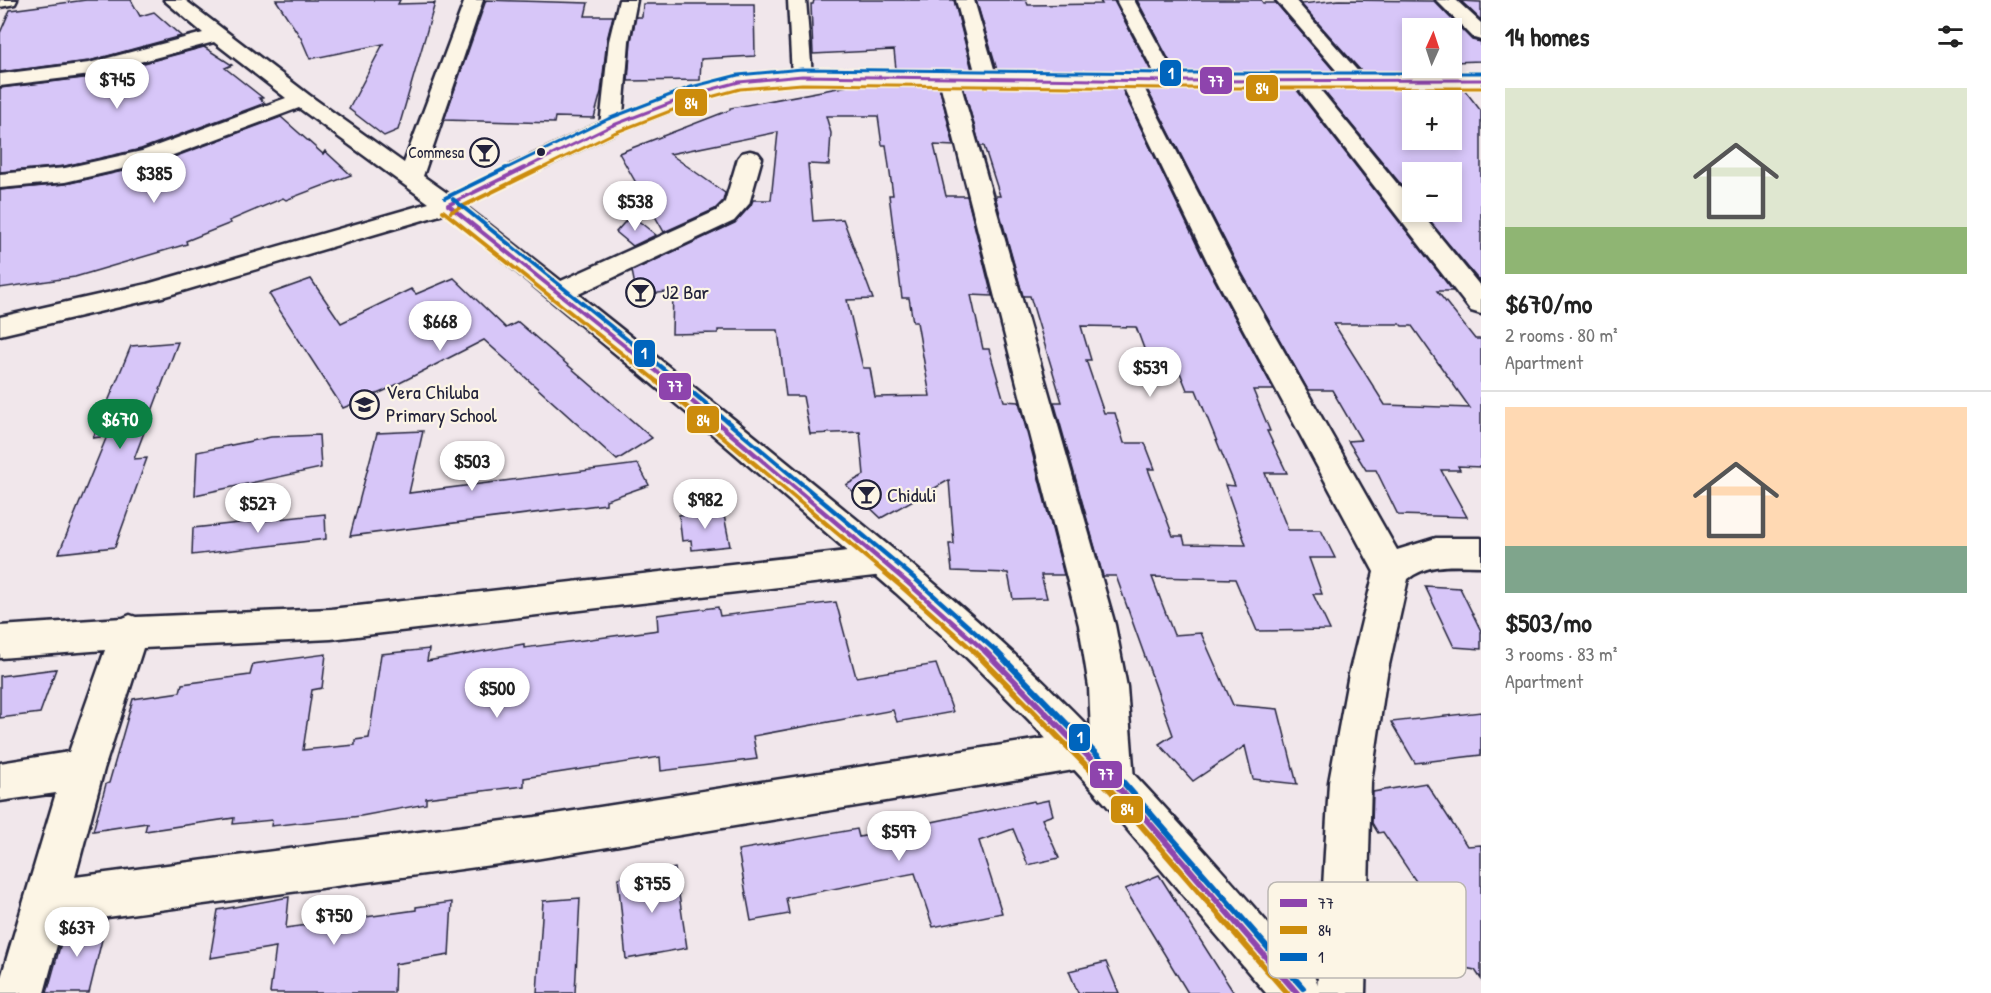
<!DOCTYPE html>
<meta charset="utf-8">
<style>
:root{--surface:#fff;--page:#f6f6f6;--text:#222;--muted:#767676;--line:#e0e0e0;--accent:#0b8043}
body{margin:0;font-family:"Patrick Hand",sans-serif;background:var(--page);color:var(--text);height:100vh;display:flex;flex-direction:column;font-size:22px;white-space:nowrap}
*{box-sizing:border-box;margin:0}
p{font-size:20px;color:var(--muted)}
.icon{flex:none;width:33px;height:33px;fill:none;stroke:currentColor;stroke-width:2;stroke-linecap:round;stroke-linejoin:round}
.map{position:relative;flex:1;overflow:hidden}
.drawer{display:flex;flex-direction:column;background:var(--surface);width:510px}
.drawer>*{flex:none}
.needle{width:39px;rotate:3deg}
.fabs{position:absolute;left:1402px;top:18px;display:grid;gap:12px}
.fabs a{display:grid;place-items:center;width:60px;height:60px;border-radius:0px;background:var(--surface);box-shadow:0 3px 9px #0003;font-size:30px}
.price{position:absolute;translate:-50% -51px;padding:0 14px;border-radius:21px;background:#fff;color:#222;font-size:20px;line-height:39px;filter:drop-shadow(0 2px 3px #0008)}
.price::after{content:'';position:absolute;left:50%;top:36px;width:18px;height:14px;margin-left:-9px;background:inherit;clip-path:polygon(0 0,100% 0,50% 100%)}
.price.selected{background:var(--accent);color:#fff}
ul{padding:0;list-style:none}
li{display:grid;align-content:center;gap:12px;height:318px;padding:0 24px}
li+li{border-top:2px solid var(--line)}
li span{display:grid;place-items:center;height:186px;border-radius:0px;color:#555}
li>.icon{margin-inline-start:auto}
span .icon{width:108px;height:108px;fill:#fffc;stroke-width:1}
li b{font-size:26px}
h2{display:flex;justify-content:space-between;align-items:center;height:72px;padding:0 24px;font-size:26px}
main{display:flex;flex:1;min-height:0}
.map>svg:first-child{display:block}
</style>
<main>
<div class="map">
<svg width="1481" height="993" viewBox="0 0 1481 993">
<rect width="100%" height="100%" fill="#f1e7eb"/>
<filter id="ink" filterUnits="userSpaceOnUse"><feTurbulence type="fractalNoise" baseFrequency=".0167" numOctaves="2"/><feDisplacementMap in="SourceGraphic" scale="12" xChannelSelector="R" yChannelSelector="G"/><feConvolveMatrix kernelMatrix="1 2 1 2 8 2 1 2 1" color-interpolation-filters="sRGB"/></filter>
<g filter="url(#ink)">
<path fill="#d7c6f8" stroke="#22223b" stroke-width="1.5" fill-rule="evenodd" d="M86,0H131L140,16L154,12L181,36L89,61L0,72V33L10,10Z
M276,0H400L398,4L435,3L398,130L384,136L349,109L383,44L310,59L301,38Z
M486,0L588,3L585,16H613L607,40L601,92L594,118L555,117L554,123L444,120Z
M814,0H954L972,70L896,69L894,50L813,54L811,4H813Z
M976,0H1026L1028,5L1102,4L1100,1H1114L1152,73L997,70Z
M1137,0H1261L1263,3H1276L1335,72L1176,73Z
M1339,0L1434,1L1472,40L1481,42V61L1452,62V28H1413V68H1447L1451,72H1362L1301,4Z
M1461,1L1481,2V20Z
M643,4H754L755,56L701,59L700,80L628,81L631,41L636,17H642Z
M204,47L232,65L225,68L263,98H259L265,103L141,149L65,166L0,172V88L92,77Z
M854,85L939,86L954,146L934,145L946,196H967L992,296L971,295L983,349H989L1004,401L1019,402L1064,575H1041L1047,598L1013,599L1008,573L952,571L949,544H954L949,480L881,518L846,485L864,475L860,432L810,434L803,396H786L778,330H718V333L672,334L673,291L637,296L632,271L735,223L751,205L753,200H771L778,132L670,154L725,193L723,201L715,209L664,232L619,153L730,110V108ZM826,116H878L882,145H886L893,195H889L902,298H909L913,322H917L930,396L875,397L870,368H863L847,300L873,299L843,219L813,221L808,164L829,165L831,133Z
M963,86L1122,89L1208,268L1274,390H1253L1270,431H1267L1287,473H1265L1288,530H1321L1335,558H1309L1322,594H1313L1330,630L1257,631L1235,579L1152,577L1174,635L1201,633L1233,705L1278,709L1297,784L1253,779L1245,746L1193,781L1159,744L1173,735L1116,576H1103L1054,402H1062L1030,296H1023L995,196H1000L984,146H980ZM1081,326L1136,327L1146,354L1173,355L1187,390H1196L1235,486L1225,485L1246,545L1185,544L1183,536H1173L1148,469H1155L1145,443H1124L1115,413H1104L1086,360H1091Z
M1463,88L1481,111V283L1422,212H1452V172H1413V199L1322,89ZM1413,100H1452V140H1413Z
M1147,89H1296L1453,291H1437L1475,339H1481V467L1458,466L1460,470H1441L1467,517L1398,515L1376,470H1366L1348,441L1361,440L1332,390H1308L1238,266ZM1334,324H1400L1402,326H1412L1470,408L1385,405Z
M281,117L323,154L325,151L351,175L286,200L283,198L229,221L231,223L186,241L187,244L75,277L0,288V190L66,184L158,163Z
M631,215L656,235L633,246L616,232Z
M454,278L506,328L518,322L652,438L617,460L484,340L384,391L343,408L269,294L311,279L341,323L411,289L416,294Z
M178,342L134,459L147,458L115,547L59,553L107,436L93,438L131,346Z
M423,431L409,493L638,464L649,485L606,500V504L350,536L377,433Z
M319,435L321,468L195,495L197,452L271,437Z
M723,510L730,546L692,550L691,540L682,541L679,515Z
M325,514L326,539L192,555L193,528Z
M1425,586L1460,588L1481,631V649L1454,647Z
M836,602L856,677L936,664L953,712L897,722L893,710L753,736L757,759L661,771L660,757L524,778V786L426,798V804L361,816L271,826L272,820L233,824L234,818L145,831L147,823L93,831L106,784L109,783L133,699L180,692L182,684L250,675L253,664L326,654L322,688L312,690L303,750L355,745V740L369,738L381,654L429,649L427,661L524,644V648L658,630L657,615L718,607L720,616Z
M56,669L40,713L0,718V676Z
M1481,712V755L1415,763L1391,722Z
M1426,783L1467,846L1481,845V979L1475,970L1439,963L1431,932L1452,935L1383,832L1378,833L1372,823L1373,792Z
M1049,800L1053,815L1042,819L1059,858L1028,865L1013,829L979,841L1002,913L933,927L915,873L786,898L789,914L751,921L738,850L857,829L859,837L1034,801L1035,803Z
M675,868L687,948L626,959L618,878Z
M1159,875L1234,993H1188L1125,889Z
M289,897L286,928L416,910V907L452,902L449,955L395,964L394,993H270L276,947L210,958L218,910Z
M580,898L575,993H537L543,901Z
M107,919L89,993H47L66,925Z
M1106,962L1119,993H1078L1069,971Z"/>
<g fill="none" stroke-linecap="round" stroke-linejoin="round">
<defs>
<path id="street" d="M0,0H17L15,4L0,7Z
M164,0H185L309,95L404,163L465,0H483L423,176L457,200L460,205L457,210L162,297L0,335V317L147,284L429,203L299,108L157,161L65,182L0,188V174L65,168L142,151L286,98L214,42L91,75L0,86V74L89,63L203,33Z
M619,0H637L629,41L622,126L619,131L611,133L603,131L600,126L609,41Z
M788,0H806L812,76L809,80L802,82L795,80L792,76Z
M956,0H974L997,79L994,83L987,85L980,83L977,79Z
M1116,0H1134L1178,81L1175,85L1168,87L1161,85Z
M1276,0H1295L1362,76L1365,80L1362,84L1355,86L1348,84Z
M1436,0H1456L1481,23V40L1474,38Z
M949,73L956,75L959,79L1115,625L1127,687L1134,780L1128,794L1113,799L1098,794L1092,780V767L535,859L63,923L44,993H0V981L56,793L0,801V763L69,752L105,650L0,658V626L123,618L130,615L136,617L331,609L883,547L895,551L900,561L895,571L883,575L331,639L143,648L104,769L75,877L535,817L1086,732L1091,734L1089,687L1079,625L939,79L942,75Z
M1130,74L1137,76L1140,80L1236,267L1397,550L1436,538H1481V566C1454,566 1430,562 1408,579L1387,674L1371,782L1365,993H1317L1329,782L1349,674L1374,572L1210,267L1120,80L1123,76Z
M1302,74L1309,76L1413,203V212H1420L1481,287V314L1471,311L1295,84L1292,80L1295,76Z
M750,151L758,153L762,158L749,204L734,221L570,298L560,300L550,298L546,292L550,286L716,211L725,202L738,158L742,153Z"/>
<path id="secondary" d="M802,70L1168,75L1481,74V86L1168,87L802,82L740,88L702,99L619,131L465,206C584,298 701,392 817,487C884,542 952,596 1015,655C1122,755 1218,866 1314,976L1321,993H1266L1103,801L1029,720L967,658L896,593L710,432L436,205L439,200L603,121L686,89L739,76Z"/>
</defs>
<use href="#street" stroke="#22223b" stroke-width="5"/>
<use href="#secondary" stroke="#22223b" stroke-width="5"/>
<use href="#street" fill="#fcf5e5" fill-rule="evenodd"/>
<use href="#secondary" fill="#fcf5e5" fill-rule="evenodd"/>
<defs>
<path id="bus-1-far3" d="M521,170L611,126L694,94L739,82L802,76L1168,81L1481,80"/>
<path id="bus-1-far2" d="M448,205L671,383
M448,205L524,168"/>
<path id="bus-1-far1" d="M669,382L908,583L987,653"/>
<path id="bus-1" d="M985,651L1118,787L1297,993"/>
<path id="bus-2-far3" d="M538,170L614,133L696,101L740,89L802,84L1168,88H1481"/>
<path id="bus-2-far2" d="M443,211L659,383
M451,212L541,168"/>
<path id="bus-2-far1" d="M657,382L903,588L976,653"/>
<path id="bus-2" d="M974,651L1112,792L1287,993"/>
<path id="bus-3-far3" d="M503,170L608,119L691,87L738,75L802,69L1168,73H1481"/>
<path id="bus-3-far2" d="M445,198L506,168
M453,199L681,383"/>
<path id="bus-3-far1" d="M680,382L913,577L998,653"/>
<path id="bus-3" d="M996,651L1123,782L1303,988"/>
</defs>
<use href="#bus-1-far3" stroke="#fcf5e5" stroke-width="6"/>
<use href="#bus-1-far2" stroke="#fcf5e5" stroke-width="8"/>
<use href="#bus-1-far1" stroke="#fcf5e5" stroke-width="9"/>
<use href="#bus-1" stroke="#fcf5e5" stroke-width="10"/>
<use href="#bus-2-far3" stroke="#fcf5e5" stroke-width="6"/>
<use href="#bus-2-far2" stroke="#fcf5e5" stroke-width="8"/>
<use href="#bus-2-far1" stroke="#fcf5e5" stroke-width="9"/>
<use href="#bus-2" stroke="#fcf5e5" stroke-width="10"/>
<use href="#bus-3-far3" stroke="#fcf5e5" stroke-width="6"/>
<use href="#bus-3-far2" stroke="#fcf5e5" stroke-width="8"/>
<use href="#bus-3-far1" stroke="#fcf5e5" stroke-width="9"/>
<use href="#bus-3" stroke="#fcf5e5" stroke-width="10"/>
<use href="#bus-1-far3" stroke="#8e44ad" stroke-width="3"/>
<use href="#bus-1-far2" stroke="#8e44ad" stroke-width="4"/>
<use href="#bus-1-far1" stroke="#8e44ad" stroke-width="4.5"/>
<use href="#bus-1" stroke="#8e44ad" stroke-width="6"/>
<use href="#bus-2-far3" stroke="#cc8c0c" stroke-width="3"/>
<use href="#bus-2-far2" stroke="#cc8c0c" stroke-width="4"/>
<use href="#bus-2-far1" stroke="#cc8c0c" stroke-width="4.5"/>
<use href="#bus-2" stroke="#cc8c0c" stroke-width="6"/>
<use href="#bus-3-far3" stroke="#0065bd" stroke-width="3"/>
<use href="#bus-3-far2" stroke="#0065bd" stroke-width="4"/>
<use href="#bus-3-far1" stroke="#0065bd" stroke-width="4.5"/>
<use href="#bus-3" stroke="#0065bd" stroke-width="6"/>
</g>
</g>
<defs>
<symbol id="bar-ring" viewBox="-11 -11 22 22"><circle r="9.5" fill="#fcf5e5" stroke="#22223b" stroke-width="1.5"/><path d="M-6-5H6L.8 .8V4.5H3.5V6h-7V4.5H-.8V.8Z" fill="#22223b"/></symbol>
<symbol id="school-ring" viewBox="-11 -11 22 22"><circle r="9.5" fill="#fcf5e5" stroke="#22223b" stroke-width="1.5"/><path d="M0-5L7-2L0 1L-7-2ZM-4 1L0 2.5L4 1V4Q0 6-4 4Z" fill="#22223b"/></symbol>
</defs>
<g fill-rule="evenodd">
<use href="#bar-ring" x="468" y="136" width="33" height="33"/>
<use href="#bar-ring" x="624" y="276" width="33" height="33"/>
<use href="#school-ring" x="348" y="388" width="33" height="33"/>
<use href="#bar-ring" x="850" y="478" width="33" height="33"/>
</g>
<circle fill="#22223b" stroke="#fcf5e5" stroke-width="2" cx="541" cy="152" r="5"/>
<g text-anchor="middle" stroke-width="4.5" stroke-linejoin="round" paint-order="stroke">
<g font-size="16" fill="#22223b" stroke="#fcf5e5" text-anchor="end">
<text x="464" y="158">Commesa</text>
</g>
<g font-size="20" fill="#22223b" stroke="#fcf5e5" text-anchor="start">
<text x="662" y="299">J2 Bar</text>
<text x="386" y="399">Vera Chiluba<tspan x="386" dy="23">Primary School</tspan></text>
<text x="887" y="502">Chiduli</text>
</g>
</g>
<rect x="1268" y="882" width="198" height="96" rx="9" fill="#fcf5e5" stroke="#bbb6b2" stroke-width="1.5"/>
<rect x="1280" y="899" width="27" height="8" fill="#8e44ad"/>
<rect x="1280" y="926" width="27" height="8" fill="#cc8c0c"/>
<rect x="1280" y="953" width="27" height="8" fill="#0065bd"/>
<g font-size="16" fill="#22223b">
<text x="1318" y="909">77</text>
<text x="1318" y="936">84</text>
<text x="1318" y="963">1</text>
</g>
<g stroke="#fcf5e5" stroke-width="2">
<rect x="1159" y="59" width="23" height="28" rx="6" fill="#0065bd"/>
<rect x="1199" y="66" width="34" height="29" rx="6" fill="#8e44ad"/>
<rect x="1245" y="74" width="34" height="28" rx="6" fill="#cc8c0c"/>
<rect x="674" y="88" width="34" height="29" rx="6" fill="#cc8c0c"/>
<rect x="633" y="339" width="23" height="29" rx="6" fill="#0065bd"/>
<rect x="658" y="372" width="34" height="29" rx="6" fill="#8e44ad"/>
<rect x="686" y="405" width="34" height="29" rx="6" fill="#cc8c0c"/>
<rect x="1068" y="723" width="23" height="29" rx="6" fill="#0065bd"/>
<rect x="1089" y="760" width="34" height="29" rx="6" fill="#8e44ad"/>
<rect x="1110" y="795" width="34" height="29" rx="6" fill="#cc8c0c"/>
</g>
<g font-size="16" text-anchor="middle" font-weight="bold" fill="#fff">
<text x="1171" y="79">1</text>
<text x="1216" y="87">77</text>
<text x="1262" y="94">84</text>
<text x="691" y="109">84</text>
<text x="644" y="359">1</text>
<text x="675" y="392">77</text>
<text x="703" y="426">84</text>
<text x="1080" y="743">1</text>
<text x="1106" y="780">77</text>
<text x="1127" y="815">84</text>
</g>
</svg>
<div class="fabs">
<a><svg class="needle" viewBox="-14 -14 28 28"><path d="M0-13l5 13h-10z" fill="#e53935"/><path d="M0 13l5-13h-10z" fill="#767676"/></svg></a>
<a>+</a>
<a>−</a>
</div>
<b class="price" style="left:117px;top:110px">$745</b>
<b class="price" style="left:154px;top:204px">$385</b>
<b class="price" style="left:635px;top:232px">$538</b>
<b class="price" style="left:440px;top:352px">$668</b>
<b class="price" style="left:1150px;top:398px">$539</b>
<b class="price selected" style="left:120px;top:450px">$670</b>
<b class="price" style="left:472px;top:492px">$503</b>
<b class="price" style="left:705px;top:530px">$982</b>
<b class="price" style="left:258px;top:534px">$527</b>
<b class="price" style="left:497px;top:719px">$500</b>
<b class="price" style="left:899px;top:862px">$597</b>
<b class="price" style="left:652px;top:914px">$755</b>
<b class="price" style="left:334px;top:946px">$750</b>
<b class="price" style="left:77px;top:958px">$637</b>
</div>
<section class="drawer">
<h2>14 homes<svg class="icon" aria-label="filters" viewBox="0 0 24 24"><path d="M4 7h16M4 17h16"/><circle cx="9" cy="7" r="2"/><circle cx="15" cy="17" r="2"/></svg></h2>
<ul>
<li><span style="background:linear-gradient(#dfe7d0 75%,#8fb573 0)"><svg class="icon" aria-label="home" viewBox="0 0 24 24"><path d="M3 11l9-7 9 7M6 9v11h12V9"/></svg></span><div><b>$670/mo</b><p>2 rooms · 80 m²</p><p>Apartment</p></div></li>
<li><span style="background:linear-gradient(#ffd9b3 75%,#7fa58c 0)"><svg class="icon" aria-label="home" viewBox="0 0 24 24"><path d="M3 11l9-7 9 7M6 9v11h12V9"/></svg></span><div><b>$503/mo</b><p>3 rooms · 83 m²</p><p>Apartment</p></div></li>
</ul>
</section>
</main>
